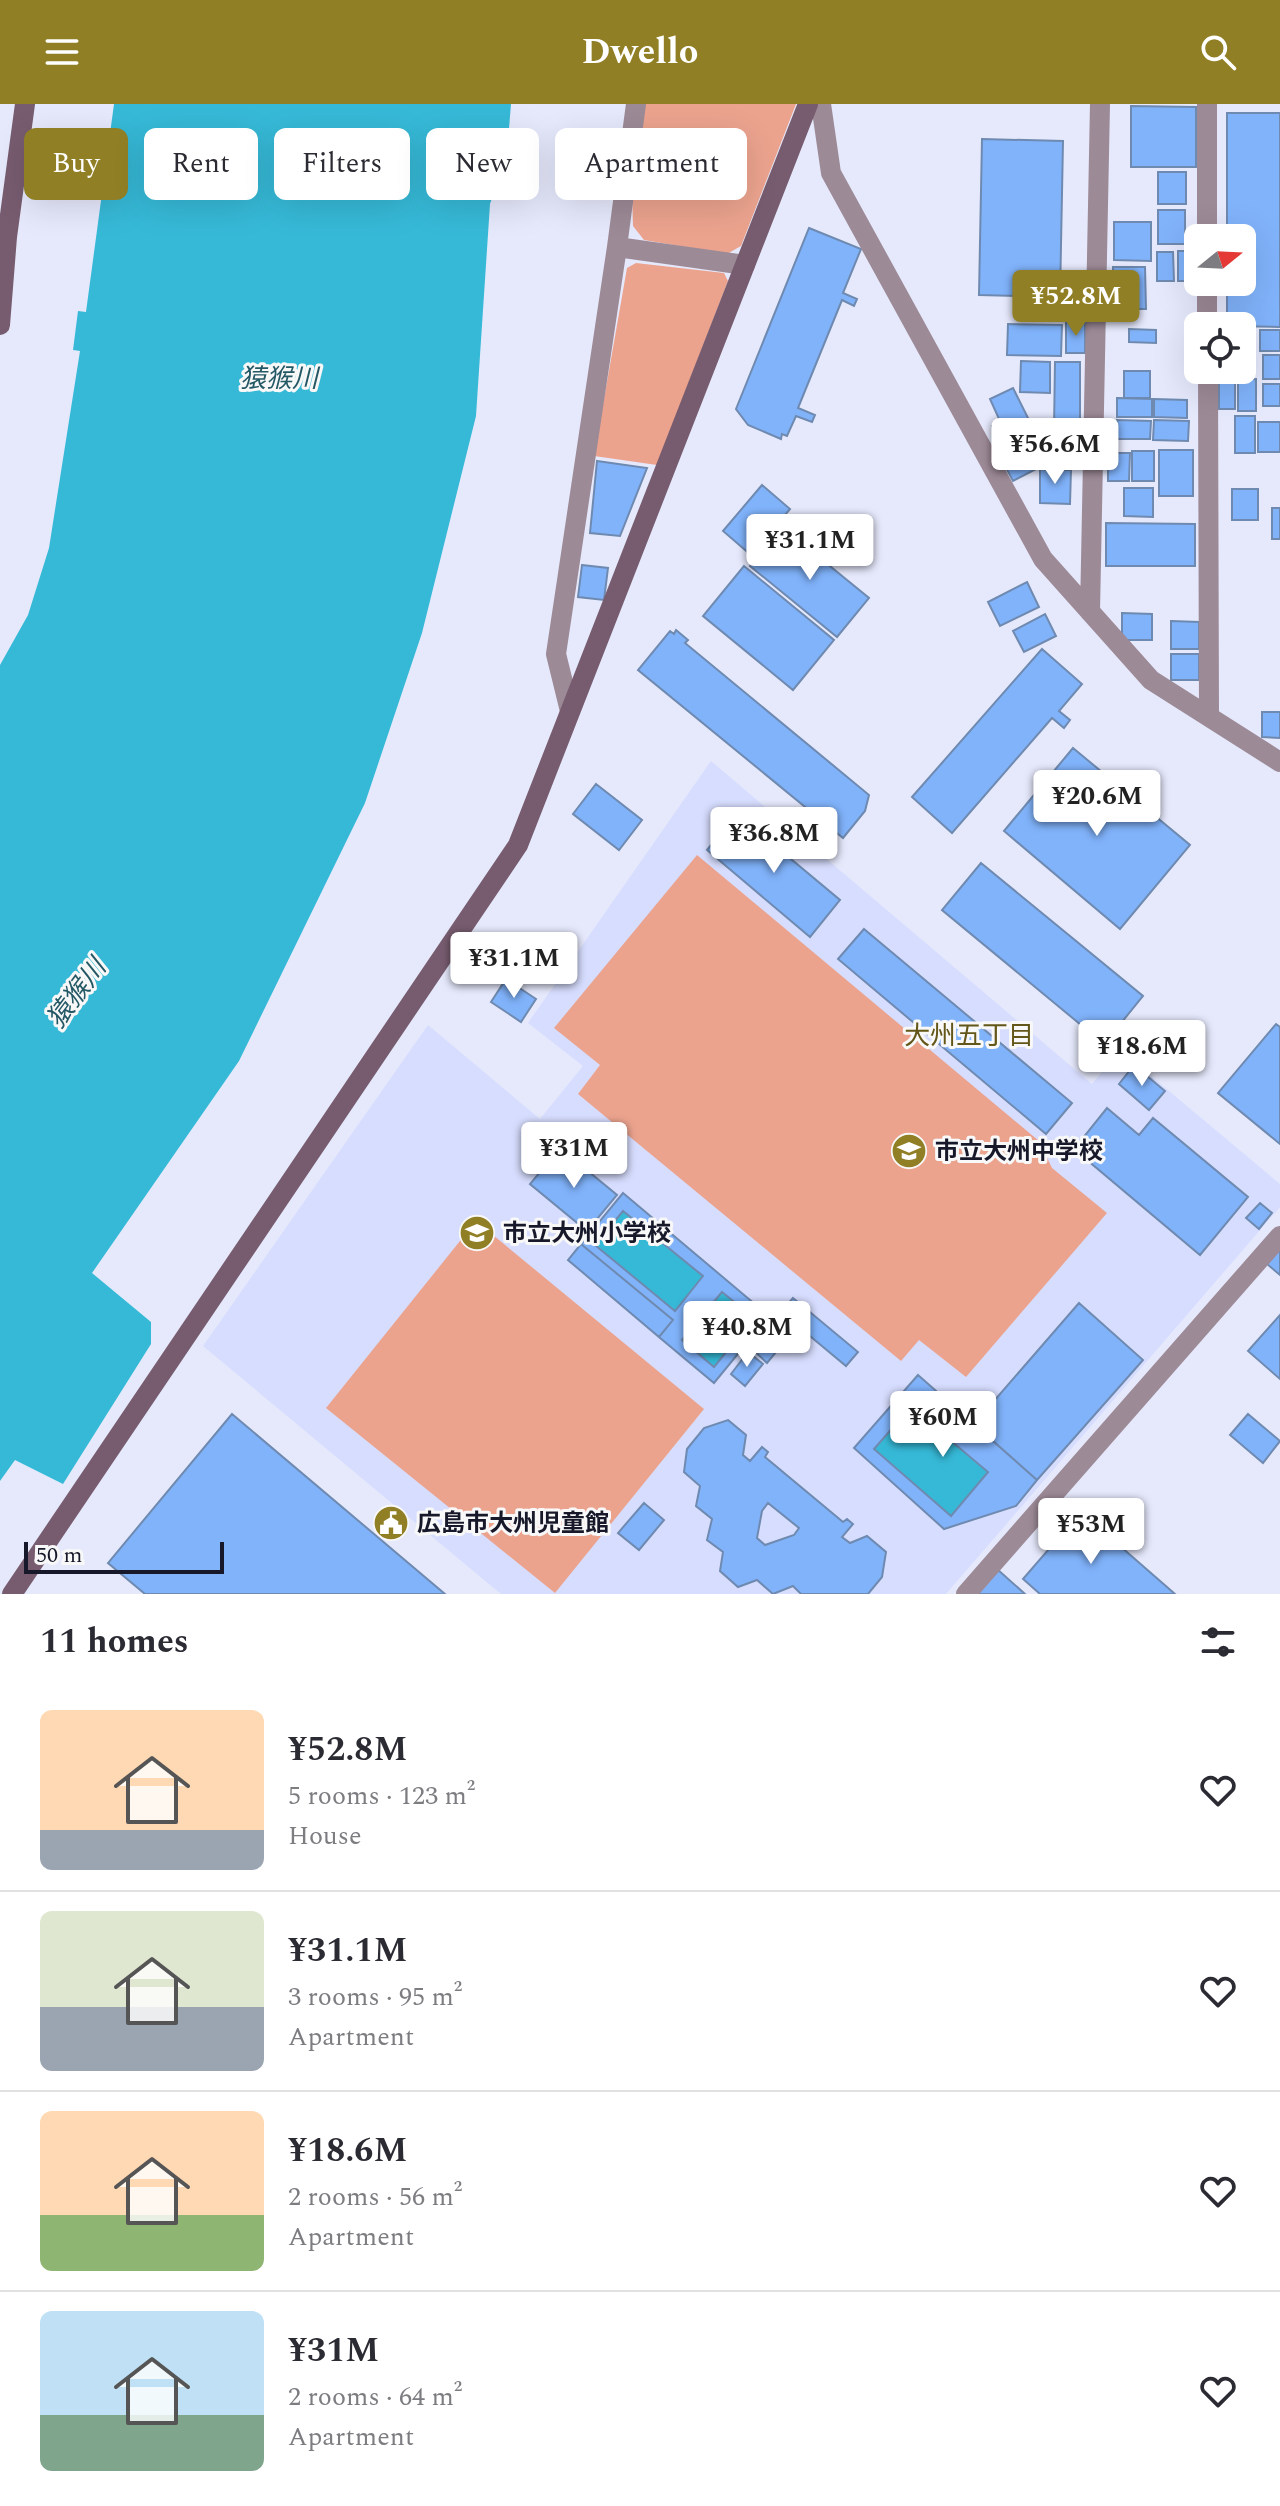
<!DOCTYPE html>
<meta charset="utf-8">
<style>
:root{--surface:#fff;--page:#f2f2f3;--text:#2b2b33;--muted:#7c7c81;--line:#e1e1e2;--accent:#917f25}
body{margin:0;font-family:Spectral,"Noto Sans JP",serif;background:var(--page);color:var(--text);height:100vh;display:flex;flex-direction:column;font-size:30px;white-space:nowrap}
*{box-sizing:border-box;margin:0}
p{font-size:26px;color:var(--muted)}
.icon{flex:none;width:44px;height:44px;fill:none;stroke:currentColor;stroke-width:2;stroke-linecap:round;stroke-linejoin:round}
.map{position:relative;height:1490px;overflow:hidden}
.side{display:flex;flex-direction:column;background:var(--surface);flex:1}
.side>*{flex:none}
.guide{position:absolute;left:24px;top:24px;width:800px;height:72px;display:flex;gap:16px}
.needle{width:52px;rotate:72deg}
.controls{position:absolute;left:1184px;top:120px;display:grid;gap:16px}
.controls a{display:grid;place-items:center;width:72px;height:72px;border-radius:12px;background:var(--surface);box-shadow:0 8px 32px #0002;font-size:40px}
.scale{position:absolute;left:24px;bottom:20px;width:200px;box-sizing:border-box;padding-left:8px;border:4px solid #17192a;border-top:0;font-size:22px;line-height:28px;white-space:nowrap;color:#17192a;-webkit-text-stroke:6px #f8f8f8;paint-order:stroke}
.price{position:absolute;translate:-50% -68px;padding:0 18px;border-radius:8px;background:#fff;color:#222;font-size:26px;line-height:52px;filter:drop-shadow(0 2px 4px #0008)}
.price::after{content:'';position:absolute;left:50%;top:48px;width:24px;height:18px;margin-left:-12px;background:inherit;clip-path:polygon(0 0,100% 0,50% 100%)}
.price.selected{background:var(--accent);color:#fff}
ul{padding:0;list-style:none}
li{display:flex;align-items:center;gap:24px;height:200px;padding:0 40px}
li+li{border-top:2px solid var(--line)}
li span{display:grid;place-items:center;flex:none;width:224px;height:160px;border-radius:12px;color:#555}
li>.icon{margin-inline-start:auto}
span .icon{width:96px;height:96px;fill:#fffc;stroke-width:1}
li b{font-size:34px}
h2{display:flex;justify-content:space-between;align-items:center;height:96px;padding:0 40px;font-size:34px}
.chip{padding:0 28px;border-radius:12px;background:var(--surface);box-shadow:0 8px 32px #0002;font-size:28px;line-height:72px}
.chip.selected{background:var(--accent);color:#fff}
header{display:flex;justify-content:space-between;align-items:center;height:104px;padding:0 40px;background:var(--accent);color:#fff;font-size:36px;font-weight:700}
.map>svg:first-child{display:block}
</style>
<header><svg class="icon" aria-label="menu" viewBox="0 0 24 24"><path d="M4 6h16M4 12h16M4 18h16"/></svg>Dwello<svg class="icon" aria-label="search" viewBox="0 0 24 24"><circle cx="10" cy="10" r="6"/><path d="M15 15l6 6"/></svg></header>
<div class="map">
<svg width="1280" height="1490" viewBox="0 0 1280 1490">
<rect width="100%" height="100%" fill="#e6e9fc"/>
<path fill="#d7ddfe" d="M711,657L1092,980L1120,946L1280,1080V1103L946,1490H501L203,1242L428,921L540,1015L583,962L528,919Z"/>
<path fill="#eba38e" d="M644,0H796L741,142L727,150L644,136L633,122L632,87Z
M636,159L724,169L728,177L657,361L594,352L627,164Z
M697,751L1039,1037L1052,1064L1107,1109L966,1273L919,1236L901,1257L578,990L600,961L554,924Z
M476,1117L704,1305L555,1489L326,1304Z"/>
<path fill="#36b9d7" d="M114,0H511L507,49L490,100L476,312L422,529L365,699L239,957L92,1169L151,1218V1240L63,1380L15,1356L0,1377V561L28,511L49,444L80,247L73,246L78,207L86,208Z
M623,1107L703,1172L675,1207L595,1141Z
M722,1188L754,1214L714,1263L682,1236Z
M911,1303L988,1368L951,1412L874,1345Z"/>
<path fill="#81b3fb" stroke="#6f8ab0" stroke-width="2" fill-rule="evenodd" d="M1131,2L1196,3V63H1131Z
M1227,9H1280V223L1227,222V178H1242V134H1227Z
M982,35L1063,37L1060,193L979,191Z
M1158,68H1186V100H1158Z
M1158,106H1185V140H1158Z
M1114,118H1151V157L1114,156Z
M809,124L861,145L843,189L857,195L854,202L842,196L798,304L815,311L812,318L796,312L787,332L782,330L781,335L748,321L736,305Z
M1178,147H1197V177H1178Z
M1157,148H1173L1174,177H1157Z
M1113,163H1145L1146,205H1113Z
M1066,218H1085V249H1066Z
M1008,220L1062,221L1061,252L1007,251Z
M1129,225L1156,226V239L1129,238Z
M1260,226H1280V247H1260Z
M1242,228H1253V272H1233V266H1242Z
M1263,251H1280V275H1263Z
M1021,257L1050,258V289L1020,288Z
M1055,258H1080V325H1054Z
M1124,267H1150V294H1124Z
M1256,275V307H1238V276Z
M1219,277H1235V305H1219Z
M1263,280H1280V302H1263Z
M1013,284L1032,322L999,338L992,322L1000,317L990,295Z
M1117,294L1152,295V313H1117Z
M1154,295L1187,296V314L1154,313Z
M1235,312H1255V349H1235Z
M1117,316L1151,317L1150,335H1116Z
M1154,316L1189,317L1188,337L1153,336Z
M1258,318H1280V348H1258Z
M1038,331H1072V361L1038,360Z
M1020,335L1036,365L1013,377L997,347Z
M1159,346H1193V392H1159Z
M1132,347H1154V377H1132Z
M1108,349H1130L1129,377H1108Z
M597,357L647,364L620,432L590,429Z
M1040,365L1071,366L1070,400L1040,399Z
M762,381L790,405L751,451L723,427Z
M1124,384H1153V413L1124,412Z
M1232,385H1258V416H1232Z
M1272,404H1280V435H1272Z
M1106,419L1195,420V462H1106Z
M782,423L869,494L837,533L750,462Z
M582,461L608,464L604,496L578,493Z
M744,462L834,536L793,586L703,512Z
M1027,478L1039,503L1000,522L988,498Z
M1122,509L1152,510V536H1122Z
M1045,510L1056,532L1024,548L1013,527Z
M1171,517L1199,518V545H1171Z
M676,526L688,536L685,539L869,691L865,707L843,734L638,566L670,527L674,530Z
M1042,545L1082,580L1059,607L1070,616L1064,624L1052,614L952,729L912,693Z
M1171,550H1199V576H1171Z
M1262,608H1280V634L1262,633Z
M1073,644L1190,741L1120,825L1004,727Z
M596,680L642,716L619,746L573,710Z
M737,710L840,796L810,833L707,746Z
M981,759L1143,892L1104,940L942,806Z
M864,825L1072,999L1046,1030L838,855Z
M506,875L536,895L521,918L491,898Z
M1276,920L1280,923V1040L1218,989Z
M1134,961L1165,987L1149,1006L1119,980Z
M1107,1004L1139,1031L1153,1014L1248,1093L1200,1151L1074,1045Z
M560,1044L617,1091L587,1127L530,1080Z
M623,1089L769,1212L714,1279L659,1233L673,1216L581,1140ZM623,1107L703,1172L675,1207L595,1141ZM722,1188L754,1214L714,1263L682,1236Z
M1260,1099L1272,1109L1259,1125L1246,1114Z
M581,1140L673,1216L659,1233L568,1156Z
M1280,1145V1171L1267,1160Z
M793,1194L858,1248L846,1262L781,1208Z
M1079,1199L1143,1256L1037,1376L974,1320Z
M1280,1211V1275L1248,1247Z
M773,1216L790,1231L767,1259L750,1243Z
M748,1248L763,1260L745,1282L731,1270Z
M918,1271L1037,1376L1016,1402L944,1425L854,1344ZM911,1303L988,1368L951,1412L874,1345Z
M232,1310L445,1490H145L108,1459Z
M1248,1310L1280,1337L1263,1359L1230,1331Z
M728,1316L746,1331L743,1351L750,1357L762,1343L768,1348L765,1353L843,1418L847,1415L853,1420L842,1433L850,1439L867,1432L886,1448L882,1473L868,1490H801L793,1482L773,1490L757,1476L738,1483L720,1467L723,1448L707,1436L712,1415L696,1402L700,1382L684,1368L687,1345L704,1324ZM768,1399L799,1424L794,1431L765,1441L757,1434L762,1407Z
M644,1399L664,1416L639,1446L618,1429Z
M1081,1408L1175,1490H1040L1023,1475Z
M997,1465L1025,1490H975Z"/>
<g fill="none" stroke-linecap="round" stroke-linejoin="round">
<path stroke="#9d8a97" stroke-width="20" d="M821,0L831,69L1043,455L1151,576L1280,658
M1207,0V134
M617,143L745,161
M1207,178V222
M1208,266L1209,612
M1090,508L1100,0
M570,607L556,550L617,143L636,0
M966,1490L1280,1132"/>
<path stroke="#775c6f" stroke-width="20" d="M0,221L7,133L25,0
M12,1490L518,741L808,0"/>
</g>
<defs>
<symbol id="school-disc" viewBox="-11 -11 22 22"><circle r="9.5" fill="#917f25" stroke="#f8f8f8"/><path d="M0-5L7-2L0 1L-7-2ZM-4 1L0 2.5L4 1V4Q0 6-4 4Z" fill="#fff"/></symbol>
<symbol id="civic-disc" viewBox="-11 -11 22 22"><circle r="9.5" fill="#917f25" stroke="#f8f8f8"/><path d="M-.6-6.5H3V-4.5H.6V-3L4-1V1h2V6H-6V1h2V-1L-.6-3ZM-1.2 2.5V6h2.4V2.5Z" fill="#fff"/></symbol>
</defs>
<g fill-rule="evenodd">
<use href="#school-disc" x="889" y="1027" width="40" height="40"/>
<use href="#school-disc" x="457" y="1109" width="40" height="40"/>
<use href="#civic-disc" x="371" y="1399" width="40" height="40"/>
</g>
<g text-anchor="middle" stroke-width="6" stroke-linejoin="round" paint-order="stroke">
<g font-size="24" font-weight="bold" fill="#17192a" stroke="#f8f8f8" text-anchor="start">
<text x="935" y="1055">市立大州中学校</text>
<text x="503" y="1137">市立大州小学校</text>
<text x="417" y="1427">広島市大州児童館</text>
</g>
<g font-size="26" font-style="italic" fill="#245865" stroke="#f8f8f8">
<text x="279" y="283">猿猴川</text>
<text transform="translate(76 889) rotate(-53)" y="9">猿猴川</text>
</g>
<g font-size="26" fill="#635619" stroke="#f8f8f8">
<text x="969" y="940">大州五丁目</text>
</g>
</g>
</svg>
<div class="controls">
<a><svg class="needle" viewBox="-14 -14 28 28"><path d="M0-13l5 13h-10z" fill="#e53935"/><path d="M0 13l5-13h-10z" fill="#7c7c81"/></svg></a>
<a><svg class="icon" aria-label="locate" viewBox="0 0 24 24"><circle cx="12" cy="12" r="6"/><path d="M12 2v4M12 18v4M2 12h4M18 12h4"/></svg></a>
</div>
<div class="scale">50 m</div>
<b class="price selected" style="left:1076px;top:234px">¥52.8M</b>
<b class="price" style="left:1055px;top:382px">¥56.6M</b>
<b class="price" style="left:810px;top:478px">¥31.1M</b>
<b class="price" style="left:1097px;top:734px">¥20.6M</b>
<b class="price" style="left:774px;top:771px">¥36.8M</b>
<b class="price" style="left:514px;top:896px">¥31.1M</b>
<b class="price" style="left:1142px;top:984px">¥18.6M</b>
<b class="price" style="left:574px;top:1086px">¥31M</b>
<b class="price" style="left:747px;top:1265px">¥40.8M</b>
<b class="price" style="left:943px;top:1355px">¥60M</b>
<b class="price" style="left:1091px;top:1462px">¥53M</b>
<div class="guide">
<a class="chip selected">Buy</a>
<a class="chip">Rent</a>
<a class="chip">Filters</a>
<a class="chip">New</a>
<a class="chip">Apartment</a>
</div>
</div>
<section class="side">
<h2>11 homes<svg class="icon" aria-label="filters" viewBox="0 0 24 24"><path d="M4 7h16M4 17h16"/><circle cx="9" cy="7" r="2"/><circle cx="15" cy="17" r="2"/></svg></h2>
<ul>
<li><span style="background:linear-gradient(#ffd9b3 75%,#9aa5b1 0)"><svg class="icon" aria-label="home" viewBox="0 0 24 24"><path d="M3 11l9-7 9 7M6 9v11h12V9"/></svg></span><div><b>¥52.8M</b><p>5 rooms · 123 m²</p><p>House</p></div><svg class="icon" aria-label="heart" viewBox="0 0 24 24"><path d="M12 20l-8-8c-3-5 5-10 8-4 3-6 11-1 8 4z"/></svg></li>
<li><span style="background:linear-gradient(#dfe7d0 60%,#9aa5b1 0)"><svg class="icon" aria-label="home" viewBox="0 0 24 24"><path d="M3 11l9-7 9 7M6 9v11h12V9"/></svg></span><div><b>¥31.1M</b><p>3 rooms · 95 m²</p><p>Apartment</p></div><svg class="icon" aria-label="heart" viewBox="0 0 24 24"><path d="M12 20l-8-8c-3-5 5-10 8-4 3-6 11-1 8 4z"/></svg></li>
<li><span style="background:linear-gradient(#ffd9b3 65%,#8fb573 0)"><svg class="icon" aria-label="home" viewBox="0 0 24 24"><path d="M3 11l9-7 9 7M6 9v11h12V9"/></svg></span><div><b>¥18.6M</b><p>2 rooms · 56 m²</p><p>Apartment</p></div><svg class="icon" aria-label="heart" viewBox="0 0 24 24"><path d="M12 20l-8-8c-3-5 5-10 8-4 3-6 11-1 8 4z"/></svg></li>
<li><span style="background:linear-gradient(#bfe0f5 65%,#7fa58c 0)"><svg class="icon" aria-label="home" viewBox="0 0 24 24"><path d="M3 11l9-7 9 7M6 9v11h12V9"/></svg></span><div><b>¥31M</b><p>2 rooms · 64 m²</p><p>Apartment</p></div><svg class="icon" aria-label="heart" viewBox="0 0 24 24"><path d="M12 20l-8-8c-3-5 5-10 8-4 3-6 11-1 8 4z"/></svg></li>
</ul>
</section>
